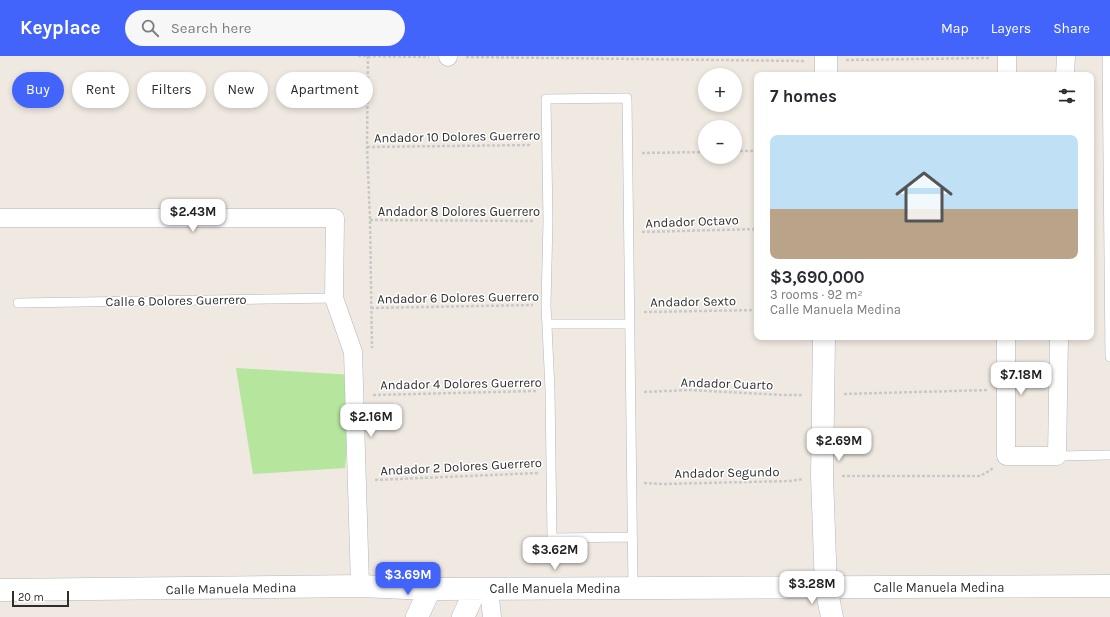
<!DOCTYPE html>
<meta charset="utf-8">
<style>
:root{--surface:#fff;--page:#f7f7f7;--text:#2b2b33;--muted:#7c7c81;--accent:#4264fb}
body{margin:0;font-family:Karla,sans-serif;background:var(--page);color:var(--text);height:100vh;display:flex;flex-direction:column;font-size:15px;white-space:nowrap}
*{box-sizing:border-box;margin:0}
p{font-size:13px;color:var(--muted)}
.icon{flex:none;width:22px;height:22px;fill:none;stroke:currentColor;stroke-width:2;stroke-linecap:round;stroke-linejoin:round}
.map{position:relative;flex:1;overflow:hidden}
.details{position:absolute;left:754px;top:16px;width:340px;height:268px;display:flex;flex-direction:column;background:var(--surface);border-radius:8px;box-shadow:0 2px 6px #0003}
.details>*{flex:none}
.guide{position:absolute;left:12px;top:16px;width:380px;height:36px;display:flex;gap:8px}
.tools{position:absolute;left:698px;top:12px;display:grid;gap:8px}
.tools a{display:grid;place-items:center;width:44px;height:44px;border-radius:50%;background:var(--surface);box-shadow:0 2px 6px #0003;font-size:20px}
.scale{position:absolute;left:12px;bottom:10px;width:57px;box-sizing:border-box;padding-left:4px;border:2px solid #2e2e2e;border-top:0;font-size:11px;line-height:14px;white-space:nowrap;color:#2e2e2e;-webkit-text-stroke:3px #fff;paint-order:stroke}
.price{position:absolute;translate:-50% -34px;padding:0 9px;border-radius:8px;background:#fff;color:#222;font-size:13px;line-height:26px;filter:drop-shadow(0 1px 2px #0008)}
.price::after{content:'';position:absolute;left:50%;top:24px;width:12px;height:9px;margin-left:-6px;background:inherit;clip-path:polygon(0 0,100% 0,50% 100%)}
.price.active{background:var(--accent);color:#fff}
ul{padding:0;list-style:none}
li{display:grid;align-content:center;gap:8px;height:212px;padding:0 16px}
li span{display:grid;place-items:center;height:124px;border-radius:8px;color:#555}
li>.icon{margin-inline-start:auto}
span .icon{width:72px;height:72px;fill:#fffc;stroke-width:1}
li b{font-size:17px}
h2{display:flex;justify-content:space-between;align-items:center;height:48px;padding:0 16px;font-size:17px}
.pill{padding:0 14px;border-radius:18px;background:var(--surface);box-shadow:0 2px 6px #0003;font-size:14px;line-height:36px}
.pill.active{background:var(--accent);color:#fff}
header{display:flex;align-items:center;gap:24px;box-sizing:border-box;height:56px;padding:0 20px;background:var(--accent);color:#fff}
header strong{font-size:19px}
nav{display:flex;gap:22px;margin-inline-start:auto;font-size:14px}
.search{width:280px;height:36px;background:var(--page);display:flex;align-items:center;gap:10px;box-sizing:border-box;padding:0 14px;border-radius:22px;color:var(--muted);font-size:15px}
.map>svg:first-child{display:block}
</style>
<header>
<strong>Keyplace</strong>
<div class="search"><svg class="icon" aria-label="search" viewBox="0 0 24 24"><circle cx="10" cy="10" r="6"/><path d="M15 15l6 6"/></svg>Search here</div>
<nav><a>Map</a><a>Layers</a><a>Share</a></nav>
</header>
<div class="map">
<svg width="1110" height="561" viewBox="0 0 1110 561">
<rect width="100%" height="100%" fill="#efe9e1"/>
<path fill="#b6e59e" d="M236,312L353,319L345,412L253,418Z"/>
<g fill="none" stroke-linecap="round" stroke-linejoin="round">
<defs>
<path id="lane" d="M1107,0L1110,301
M18,247L334,242
M547,268H629
M1057,400L1110,399
M632,481L552,482L550,334L546,249L548,165L546,43L627,42L633,532"/>
<path id="street" d="M448,1V0
M1007,19V0
M1065,19L1066,0
M0,162H335L334,242L353,296L360,530
M1006,281V400H1057L1059,281
M489,533L492,561"/>
<path id="secondary" d="M826,0V19
M824,281L822,420L826,532L832,561
M0,534L360,530L430,533L1110,530
M417,561L430,533
M463,561L476,533"/>
</defs>
<use href="#lane" stroke="#b4b7c1" stroke-width="10"/>
<use href="#street" stroke="#b4b7c1" stroke-width="19"/>
<use href="#secondary" stroke="#b4b7c1" stroke-width="23"/>
<path stroke="#c9c9c9" stroke-width="2.5" stroke-dasharray="3 2" stroke-linecap="butt" d="M358,0L429,1
M368,0L367,91L370,164L372,292
M466,1L805,5
M846,4L989,2
M367,91L532,89
M735,95H757
M642,97L705,96
M370,164L535,165
M642,176L757,173
M371,252L533,249
M644,256L757,254
M644,336L689,334L784,339H803
M844,338L989,334
M373,339L536,335
M842,420H980L989,415L993,412
M375,424L538,417
M644,427L662,428L790,425L803,423"/>
<use href="#lane" stroke="#fff" stroke-width="9"/>
<use href="#street" stroke="#fff" stroke-width="18"/>
<use href="#secondary" stroke="#fff" stroke-width="22"/>
</g>
<g text-anchor="middle" stroke-width="3" stroke-linejoin="round" paint-order="stroke">
<g font-size="13" fill="#2e2e2e" stroke="#fff">
<text transform="translate(457 80) rotate(-1)" y="5">Andador 10 Dolores Guerrero</text>
<text x="459" y="160">Andador 8 Dolores Guerrero</text>
<text transform="translate(692 165) rotate(-2)" y="5">Andador Octavo</text>
<text transform="translate(458 241) rotate(-1)" y="5">Andador 6 Dolores Guerrero</text>
<text transform="translate(176 244) rotate(-1)" y="5">Calle 6 Dolores Guerrero</text>
<text transform="translate(693 245) rotate(-1)" y="5">Andador Sexto</text>
<text transform="translate(461 327) rotate(-1)" y="5">Andador 4 Dolores Guerrero</text>
<text transform="translate(727 327) rotate(2)" y="5">Andador Cuarto</text>
<text transform="translate(461 410) rotate(-3)" y="5">Andador 2 Dolores Guerrero</text>
<text transform="translate(727 416) rotate(-1)" y="5">Andador Segundo</text>
<text x="939" y="536">Calle Manuela Medina</text>
<text transform="translate(231 532) rotate(-1)" y="5">Calle Manuela Medina</text>
<text x="555" y="537">Calle Manuela Medina</text>
</g>
</g>
</svg>
<div class="tools">
<a>+</a>
<a>−</a>
</div>
<div class="scale">20 m</div>
<b class="price" style="left:193px;top:177px">$2.43M</b>
<b class="price" style="left:1021px;top:340px">$7.18M</b>
<b class="price" style="left:371px;top:382px">$2.16M</b>
<b class="price" style="left:839px;top:406px">$2.69M</b>
<b class="price" style="left:555px;top:515px">$3.62M</b>
<b class="price active" style="left:408px;top:540px">$3.69M</b>
<b class="price" style="left:812px;top:549px">$3.28M</b>
<div class="guide">
<a class="pill active">Buy</a>
<a class="pill">Rent</a>
<a class="pill">Filters</a>
<a class="pill">New</a>
<a class="pill">Apartment</a>
</div>
<section class="details">
<h2>7 homes<svg class="icon" aria-label="filters" viewBox="0 0 24 24"><path d="M4 7h16M4 17h16"/><circle cx="9" cy="7" r="2"/><circle cx="15" cy="17" r="2"/></svg></h2>
<ul>
<li><span style="background:linear-gradient(#bfe0f5 60%,#b9a48a 0)"><svg class="icon" aria-label="home" viewBox="0 0 24 24"><path d="M3 11l9-7 9 7M6 9v11h12V9"/></svg></span><div><b>$3,690,000</b><p>3 rooms · 92 m²</p><p>Calle Manuela Medina</p></div></li>
</ul>
</section>
</div>
